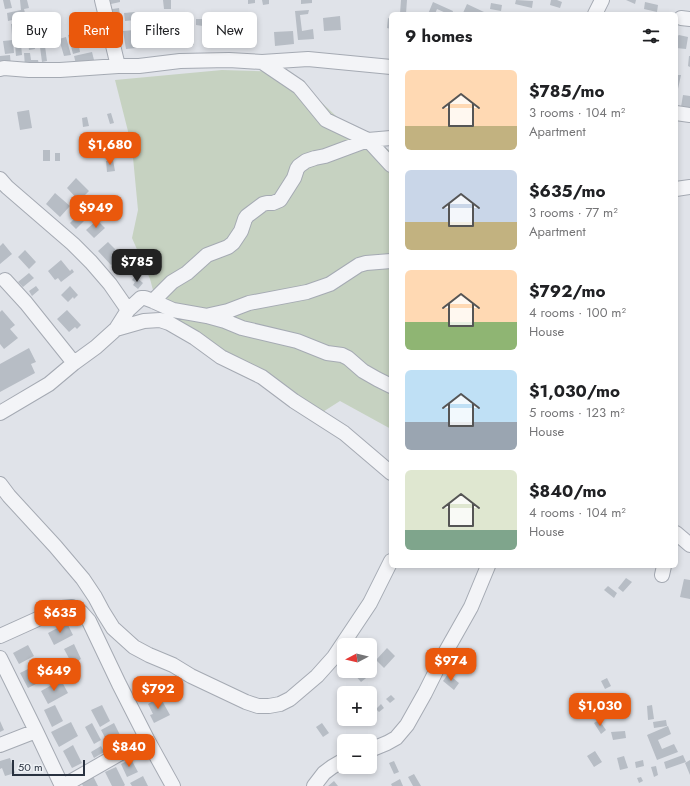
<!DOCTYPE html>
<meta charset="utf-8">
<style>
:root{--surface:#fff;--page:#f6f6f6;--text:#202124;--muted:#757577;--accent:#ea580c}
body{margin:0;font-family:Jost,sans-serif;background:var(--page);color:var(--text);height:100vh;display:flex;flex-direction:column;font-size:15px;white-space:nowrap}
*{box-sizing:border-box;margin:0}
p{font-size:13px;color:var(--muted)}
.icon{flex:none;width:22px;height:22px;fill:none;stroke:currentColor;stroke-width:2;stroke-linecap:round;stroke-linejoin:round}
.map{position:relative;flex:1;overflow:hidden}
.drawer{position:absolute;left:389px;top:12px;width:289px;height:556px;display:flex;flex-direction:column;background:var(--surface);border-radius:6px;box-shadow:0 2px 6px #0003}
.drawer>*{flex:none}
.top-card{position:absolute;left:12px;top:12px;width:317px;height:36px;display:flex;gap:8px}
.needle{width:26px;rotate:263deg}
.controls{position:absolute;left:337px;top:638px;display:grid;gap:8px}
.controls a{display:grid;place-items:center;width:40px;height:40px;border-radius:6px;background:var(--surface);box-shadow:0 2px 6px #0003;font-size:20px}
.scale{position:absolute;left:12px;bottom:10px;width:73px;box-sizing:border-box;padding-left:4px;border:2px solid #293240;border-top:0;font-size:11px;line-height:14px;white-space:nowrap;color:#293240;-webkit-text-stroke:3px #eff2f6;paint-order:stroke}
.price{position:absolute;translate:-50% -34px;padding:0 9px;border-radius:8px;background:var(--accent);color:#fff;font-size:13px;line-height:26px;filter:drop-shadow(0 1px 2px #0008)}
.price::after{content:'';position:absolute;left:50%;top:24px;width:12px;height:9px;margin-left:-6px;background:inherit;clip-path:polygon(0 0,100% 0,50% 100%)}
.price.selected{background:#222;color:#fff}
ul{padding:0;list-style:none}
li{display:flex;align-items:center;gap:12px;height:100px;padding:0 16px}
li span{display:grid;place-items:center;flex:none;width:112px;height:80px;border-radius:6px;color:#555}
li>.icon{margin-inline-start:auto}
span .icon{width:48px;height:48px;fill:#fffc;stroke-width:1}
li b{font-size:17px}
h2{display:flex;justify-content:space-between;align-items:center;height:48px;padding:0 16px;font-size:17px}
.chip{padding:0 14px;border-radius:6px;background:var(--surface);box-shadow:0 2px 6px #0003;font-size:14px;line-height:36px}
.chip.selected{background:var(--accent);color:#fff}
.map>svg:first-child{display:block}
</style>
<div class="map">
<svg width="690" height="786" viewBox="0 0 690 786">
<rect width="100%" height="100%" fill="#e0e3e9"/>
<path fill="#c6d2c1" d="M222,70L289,72L352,131L391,151V429L340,401L318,415L159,312L150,279L132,238L138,210L132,147L115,80Z"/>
<path fill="#b7bdc5" d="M3,0H10L12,8L5,9Z
M20,0H27L29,8L24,9L26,17L8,21L7,13L21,10Z
M110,0H120V2L111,4Z
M163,0H171V9H164Z
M248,0H255V3L248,4Z
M262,0H269V4L263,5Z
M301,0H312V3L301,4Z
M401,0H407L406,14H400Z
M516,0L533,1L532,8L515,4Z
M551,0H557L562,2L560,8L550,5Z
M626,0H636L635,4Z
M433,2L453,11L452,14H448L437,9L435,14H428Z
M645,2L658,5L657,12L644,9Z
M491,3L502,5L501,11L490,9Z
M467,4L484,12L483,14H465L463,13Z
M119,8L120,16L107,18L106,10Z
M309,10L308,14L300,15L302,31L313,29L314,39L298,40L295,11Z
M135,12L136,20L125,21L124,13Z
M340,16L341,30L324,31L323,18Z
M236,18L237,26L224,27L223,20Z
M388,18L391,19V29L387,28Z
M196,19H203V26L196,25Z
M248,19H253V36H248Z
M157,21H163L164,40H158Z
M17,23L19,34L12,35L11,24Z
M134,30L137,48L126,49L123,31Z
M293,31L294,44L275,46L274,32Z
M81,32L83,40L78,41L80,52L73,54L68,35Z
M187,32H193L194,45H187Z
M679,35L688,37L686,49L676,48V37Z
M35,36L36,41H34L35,49L29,50L28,41L16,43L15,38Z
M66,37L71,55L64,56L59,39Z
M13,40L14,53L5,54L3,41Z
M15,44H21L22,55L16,56Z
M45,46L47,61L42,62L40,47Z
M92,52L95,64L77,68L74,56Z
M24,53H30L31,60H38L39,65L25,67Z
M10,55L11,66L0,67V56Z
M689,56H690V67L688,66Z
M676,75H681L678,89L676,88Z
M683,95L690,96V108L681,107Z
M29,110L32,128L20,130L17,112Z
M111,113L114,123L110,124L107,114Z
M87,117L89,126L83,127L82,118Z
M122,135L124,146L115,148L112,137Z
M43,150H50V161H43Z
M55,153H60V161H55Z
M113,160L115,171L107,172L106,161Z
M76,178L89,191L79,201L67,188Z
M55,193L70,206L60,217L46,204Z
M86,207L92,213L76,229L70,223Z
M97,220L105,228L94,238L86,230Z
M108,242L121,255L111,265L98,251Z
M3,243L12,254L0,264V246Z
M25,250L36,262L29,269L18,257Z
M61,260L70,271L72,269L74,272L61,282L58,278L55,280L48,271Z
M29,273L34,278L23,287L18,282Z
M135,276L143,283L138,289L133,285L135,282L132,280Z
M36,286L39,290L32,296L29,291Z
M70,286L78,295L74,299L73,297L68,302L61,295Z
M2,310L15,325L10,329L18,338L4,349L0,344V312Z
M67,310L81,325L77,329L75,327L69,332L57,319Z
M29,348L36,362L31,364L35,373L0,392V364Z
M626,578L632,582L623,592L618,588Z
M684,579L690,580V599L680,597Z
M608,586L617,593L614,598L604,590Z
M67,623L73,635L54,645L48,633Z
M74,644L81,659L72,664L64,649Z
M28,645L34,656L19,664L13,653Z
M387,648L395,656L384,668L376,660Z
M66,664L70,672L51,681L47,674Z
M370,666L375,671L361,682L354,674L358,671H370Z
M30,668L38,683L28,688L20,673Z
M448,674L459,683L454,690L443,681Z
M607,678L611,686L605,689L601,681Z
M61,680L68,693L48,704L41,691Z
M391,695L395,699L390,703L386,699Z
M160,697L170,715L154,723L150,715L153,714L148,704Z
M381,704L384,708L379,712L376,709Z
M55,705L63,721L52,727L44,710Z
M102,705L110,721L100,727L91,710Z
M652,705L654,719L648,720L647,706Z
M599,720L606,730L601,734L594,723Z
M666,720L667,726L654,728L653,722Z
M0,721L4,730L0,732Z
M71,722L78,736L59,747L51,732Z
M92,723L101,740L94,744L85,727Z
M114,723L122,739L109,745L101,730Z
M322,723L329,733L323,737L316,727Z
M668,726L671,734L658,740L662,749L674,744L678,752L657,760L647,735Z
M625,731L626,738L613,740L611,732Z
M73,745L82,763L72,768L63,751Z
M101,746L104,752L94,758L91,752Z
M595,751L602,762L594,767L587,756Z
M683,755L686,762L666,769L664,762Z
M624,756L628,768L620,770L617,758Z
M10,758L15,773L5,776L2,768L0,769V761Z
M131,759L138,772L127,777L121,764Z
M643,760L644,766L636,768L635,762Z
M690,760V775L685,763Z
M394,761L399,772L394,774L389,763Z
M656,766L658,775L654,777L651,767Z
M116,767L125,785L124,786H112L105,772Z
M414,774L421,786H413L408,777Z
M93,776L98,786H83L81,782Z
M143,776L148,786H132L130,783Z
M641,777L643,781L639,783L637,778Z
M400,779L403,786H392L391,784Z
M334,781L338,786H328Z"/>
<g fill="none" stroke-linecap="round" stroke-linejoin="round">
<defs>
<path id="minor" d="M102,0L118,66
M595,14L602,0
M681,18L690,19
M262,62L299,87L326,120L368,140L391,165
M0,69L4,68L29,70H60L118,66H139L180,61L229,60L262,62L308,59L391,67
M676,113L690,115
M0,179L7,187L73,244L91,262L110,284L128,310
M676,189L690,187
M5,280L26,303L74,363
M153,301L172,282L187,273L207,255L228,247L233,243L241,231L245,219L247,216L263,204L267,203H273L280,200L294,178L297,169L299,166L306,161L315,158L325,156L368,140L391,138
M210,315L228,311L249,303L307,292L330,284L359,265L366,263L391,261
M116,329L144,321L160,320L169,323L195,338L221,357L262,377L294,401L344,433L391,473
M0,413L49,384L74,363L96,347L116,329L128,310L141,298H145L153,301L173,310L207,316L225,321L242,328L297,341L327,353L342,355L348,358L363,371L377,379L391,386
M0,484L9,496L55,546L83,579L95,597L103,612L113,628L134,647L149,655L173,665L191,676L246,702L258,706H269L280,704L290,699L317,676L334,657L370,603L391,561
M676,533L690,545
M662,575L664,566
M0,636L62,608L72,607L81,612L89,621L119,684L147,739L173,786
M0,658L36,731L62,786
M0,745L36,731
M370,750L387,743L396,738L407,725L425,693L445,653L471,607L488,566
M63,786L126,750L147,739
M314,786L324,773L332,767L344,760"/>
</defs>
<use href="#minor" stroke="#a5aab3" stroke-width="16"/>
<use href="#minor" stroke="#f3f4f7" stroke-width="14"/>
</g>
</svg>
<div class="controls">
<a><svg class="needle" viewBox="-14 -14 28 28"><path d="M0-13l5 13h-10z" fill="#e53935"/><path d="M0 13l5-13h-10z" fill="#757577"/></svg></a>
<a>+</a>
<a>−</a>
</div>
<div class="scale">50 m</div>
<b class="price" style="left:110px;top:166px">$1,680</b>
<b class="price" style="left:96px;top:229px">$949</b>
<b class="price selected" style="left:137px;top:283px">$785</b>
<b class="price" style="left:60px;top:634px">$635</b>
<b class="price" style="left:451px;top:682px">$974</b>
<b class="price" style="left:54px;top:692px">$649</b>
<b class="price" style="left:158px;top:710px">$792</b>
<b class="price" style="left:600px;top:727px">$1,030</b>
<b class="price" style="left:129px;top:768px">$840</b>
<div class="top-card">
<a class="chip">Buy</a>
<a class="chip selected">Rent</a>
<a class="chip">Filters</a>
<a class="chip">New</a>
</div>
<section class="drawer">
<h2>9 homes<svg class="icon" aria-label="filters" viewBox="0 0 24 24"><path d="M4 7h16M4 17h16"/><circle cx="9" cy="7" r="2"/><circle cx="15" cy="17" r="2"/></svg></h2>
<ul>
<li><span style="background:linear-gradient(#ffd9b3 70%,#c2b280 0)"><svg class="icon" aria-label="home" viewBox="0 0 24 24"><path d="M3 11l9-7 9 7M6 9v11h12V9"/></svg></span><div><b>$785/mo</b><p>3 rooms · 104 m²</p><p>Apartment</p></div></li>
<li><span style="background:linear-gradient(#c9d6e8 65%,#c2b280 0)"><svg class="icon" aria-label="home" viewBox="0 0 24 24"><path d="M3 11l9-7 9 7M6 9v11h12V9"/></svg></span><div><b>$635/mo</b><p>3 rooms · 77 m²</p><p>Apartment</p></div></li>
<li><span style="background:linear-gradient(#ffd9b3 65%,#8fb573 0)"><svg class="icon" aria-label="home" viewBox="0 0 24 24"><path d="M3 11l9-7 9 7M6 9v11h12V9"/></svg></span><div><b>$792/mo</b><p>4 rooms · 100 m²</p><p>House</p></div></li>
<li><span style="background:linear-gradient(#bfe0f5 65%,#9aa5b1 0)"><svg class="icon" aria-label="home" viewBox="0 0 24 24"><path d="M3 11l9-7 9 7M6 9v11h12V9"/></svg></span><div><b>$1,030/mo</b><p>5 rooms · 123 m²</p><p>House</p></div></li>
<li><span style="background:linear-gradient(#dfe7d0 75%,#7fa58c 0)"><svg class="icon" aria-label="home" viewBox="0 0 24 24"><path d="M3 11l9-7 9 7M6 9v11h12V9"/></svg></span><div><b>$840/mo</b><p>4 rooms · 104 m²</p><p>House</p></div></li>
</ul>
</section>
</div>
